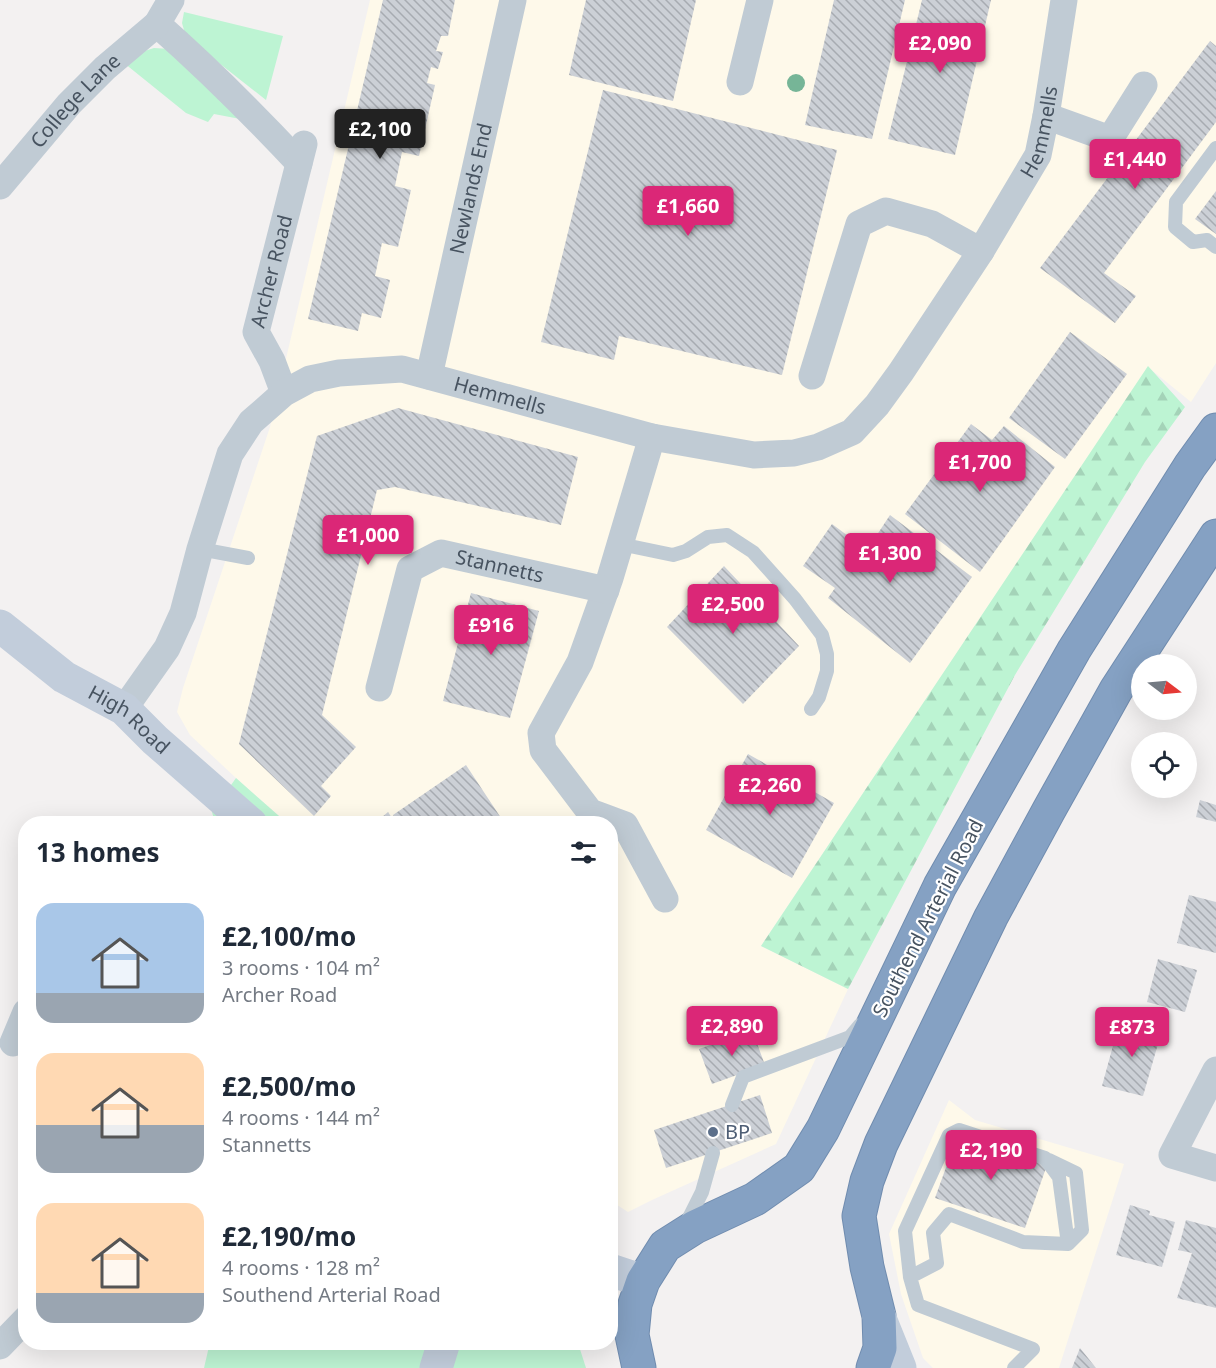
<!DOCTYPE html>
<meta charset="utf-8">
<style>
:root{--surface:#fff;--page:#f2f2f3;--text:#1f2937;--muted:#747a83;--accent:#db2777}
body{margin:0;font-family:"Noto Sans",sans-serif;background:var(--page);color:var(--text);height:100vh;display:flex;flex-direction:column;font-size:22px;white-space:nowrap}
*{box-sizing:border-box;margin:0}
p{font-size:20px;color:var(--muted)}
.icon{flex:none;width:33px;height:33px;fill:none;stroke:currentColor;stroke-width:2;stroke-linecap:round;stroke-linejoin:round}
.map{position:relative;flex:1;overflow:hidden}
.panel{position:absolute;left:18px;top:816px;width:600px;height:534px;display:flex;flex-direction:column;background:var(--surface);border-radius:24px;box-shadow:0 6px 24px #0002}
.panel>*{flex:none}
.needle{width:39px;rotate:106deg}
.buttons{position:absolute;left:1131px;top:654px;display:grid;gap:12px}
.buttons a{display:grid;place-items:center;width:66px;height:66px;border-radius:50%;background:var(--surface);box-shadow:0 6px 24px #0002;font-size:30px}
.price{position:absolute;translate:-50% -51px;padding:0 14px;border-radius:6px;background:var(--accent);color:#fff;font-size:20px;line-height:39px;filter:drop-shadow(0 2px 3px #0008)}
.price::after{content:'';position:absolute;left:50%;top:36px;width:18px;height:14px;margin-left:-9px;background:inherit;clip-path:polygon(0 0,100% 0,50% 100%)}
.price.active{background:#222;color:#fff}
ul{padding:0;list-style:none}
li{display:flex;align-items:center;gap:18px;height:150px;padding:0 18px}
li span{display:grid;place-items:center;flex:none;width:168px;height:120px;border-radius:18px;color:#555}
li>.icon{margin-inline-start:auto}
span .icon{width:72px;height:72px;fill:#fffc;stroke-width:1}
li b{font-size:26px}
h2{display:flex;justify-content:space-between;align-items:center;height:72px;padding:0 18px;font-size:26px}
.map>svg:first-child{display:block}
</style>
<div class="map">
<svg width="1216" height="1368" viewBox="0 0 1216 1368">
<defs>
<pattern id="forest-firs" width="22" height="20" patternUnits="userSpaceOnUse" patternTransform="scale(1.5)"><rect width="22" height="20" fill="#bdf4d3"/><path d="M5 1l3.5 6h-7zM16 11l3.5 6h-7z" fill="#a4d3b8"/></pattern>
<pattern id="building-back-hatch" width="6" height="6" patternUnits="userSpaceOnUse" patternTransform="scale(1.5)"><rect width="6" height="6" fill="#ccd0d6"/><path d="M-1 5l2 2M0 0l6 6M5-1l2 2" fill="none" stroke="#a7abb1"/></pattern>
</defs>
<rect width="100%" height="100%" fill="#f3f1f1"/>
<path fill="#fef9ea" d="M370,0H1216V363L1191,402L1148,367L761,946L848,989L776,1144L652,1200L628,1212L611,1201L610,824L287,823L236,778L190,735L177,712L183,688L270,427Z
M949,1100L975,1120L1124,1164L1059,1368H933L923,1358L901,1294L889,1234Z"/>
<path fill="#bdf4d3" d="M184,12L283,36L266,100L186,37L182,23Z
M154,48L170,49L256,122L214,114L208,122L186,113L124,63L138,53Z
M236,778L287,823H215L212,812Z
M210,1342L578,1343L586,1368H204Z"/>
<path fill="url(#forest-firs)" d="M1148,366L1185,407L1145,462L1015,675L848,989L761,946Z"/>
<path fill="url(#building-back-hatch)" d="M383,0H455L448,36H441L436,51L443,52L438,69L431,67L427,83L435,85L419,156L402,152L395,186L411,190L398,247L382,243L375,276L390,280L381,318L362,313L358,331L308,319Z
M586,0H696L673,101L569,75Z
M834,0H905L872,139L805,125Z
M922,0H991L955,155L888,139Z
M1210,41L1216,46V122L1104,273L1136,296L1115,323L1040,268Z
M603,90L837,150L782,375L619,336L614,360L541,342Z
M1216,191V234L1195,219Z
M1070,332L1127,374L1065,459L1009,418Z
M398,408L578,457L561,525L395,487L377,490L322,715L356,747L321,786L331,796L314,816L239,744L317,436Z
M971,424L992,440L1004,426L1055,467L980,572L905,514Z
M890,515L972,577L910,663L828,598L835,588L803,566L832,524L867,550Z
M724,566L799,646L743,704L667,627Z
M471,593L539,611L510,718L443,701Z
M748,754L834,803L792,878L706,830Z
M466,765L505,824H399L393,815Z
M1200,800L1216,805V822L1196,817Z
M388,812L396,824H374Z
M1189,895L1216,902V953L1177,943Z
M1158,959L1197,970L1185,1012L1147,1002Z
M1120,1020L1162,1030L1143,1096L1102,1086Z
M752,1030L765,1065L712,1084L699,1049Z
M760,1095L772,1133L666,1168L654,1130Z
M958,1134L1047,1165L1025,1228L935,1198Z
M1130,1205L1150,1211L1149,1215L1175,1222L1162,1267L1116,1255Z
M1186,1220L1216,1228V1308L1177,1298L1192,1253L1178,1250Z
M1080,1348L1096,1368H1072Z"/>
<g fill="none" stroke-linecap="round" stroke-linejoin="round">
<defs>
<path id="highway" d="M639,1368L632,1335L635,1304L643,1281L665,1246L695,1227L755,1199L799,1168L823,1129L940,886L1074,650L1190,466L1216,430
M873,1368L880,1348L879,1316L867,1267L859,1216L867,1181L881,1144L991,917L1049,810L1116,690L1216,536"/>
</defs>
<use href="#highway" stroke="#708caf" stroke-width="35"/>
<path stroke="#c0cbd4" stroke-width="14" d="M1216,148L1176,202L1175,227L1193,242L1207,240L1216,247
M620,544L673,555L686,551L708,537L727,535L753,552L795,599L822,635L827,654V671L819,697L811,709
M200,549L248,558
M732,1105L743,1077L850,1037L860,1025
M1049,1160L1076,1173L1082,1230L1068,1244
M685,1226L702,1192L713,1153
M910,1277L905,1231L949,1135L959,1130L1045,1158L1059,1177L1068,1244L1023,1242L949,1214L933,1233L937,1263L910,1277L918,1305L1033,1349L1014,1368"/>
<g stroke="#c0cbd4" stroke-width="27">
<path d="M157,24C207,68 254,115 299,163"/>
<path d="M740,82L760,0"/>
<path d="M1046,116L1110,139L1144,85"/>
<path id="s1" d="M0,186L69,104L105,68L157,24L171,0"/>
<path id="s2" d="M429,376L513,0"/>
<path d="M812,376L859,224L886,211L932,224L981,251"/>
<path id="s3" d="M284,393L272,361L256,332L304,144"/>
<path d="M652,437L610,578L580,662L541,733L543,750L590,812L625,825L665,899"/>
<path id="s4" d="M379,688L410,569L441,553L606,590"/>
<path id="s5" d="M124,709L167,648L183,613L200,549L230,454L251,422L284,393L310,379L339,373L402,369L652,437L754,455L794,453L818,447L852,432L877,405L901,372L981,251L1038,155L1046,116L1064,0"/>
<path d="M13,1043L26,1012"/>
<path d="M1216,1070L1172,1155L1216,1168"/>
<path d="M0,1346L26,1319"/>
</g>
<g stroke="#c2cddb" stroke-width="33">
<path id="s6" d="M0,626L64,677L124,709L155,740L251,824"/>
<path d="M610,1270L643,1281"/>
<path d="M879,1316L900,1368"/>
<path d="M436,1368L444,1342"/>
</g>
<use href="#highway" stroke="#85a1c3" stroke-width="33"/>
</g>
<circle fill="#76b597" cx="796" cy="83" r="9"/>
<circle fill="#5c6f8a" stroke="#fff" stroke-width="2" cx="713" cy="1132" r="6"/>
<g text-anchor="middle" stroke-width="4.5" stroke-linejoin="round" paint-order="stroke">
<g font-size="20" fill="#475360" stroke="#fff">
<text dy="7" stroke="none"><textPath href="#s1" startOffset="114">College Lane</textPath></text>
<text dy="7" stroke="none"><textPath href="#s5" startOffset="1305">Hemmells</textPath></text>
<text dy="7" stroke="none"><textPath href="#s2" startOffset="192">Newlands End</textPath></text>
<text dy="7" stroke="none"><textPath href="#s3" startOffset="130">Archer Road</textPath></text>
<text dy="7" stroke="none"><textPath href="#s5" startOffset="585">Hemmells</textPath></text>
<text dy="7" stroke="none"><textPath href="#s4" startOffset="218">Stannetts</textPath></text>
<text dy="7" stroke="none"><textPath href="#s6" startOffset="160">High Road</textPath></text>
<text transform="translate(928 918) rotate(-63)" y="7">Southend Arterial Road</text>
</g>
<g font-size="20" fill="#4e5e75" stroke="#fff" text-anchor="start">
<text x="725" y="1139">BP</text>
</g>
</g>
</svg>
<div class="buttons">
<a><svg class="needle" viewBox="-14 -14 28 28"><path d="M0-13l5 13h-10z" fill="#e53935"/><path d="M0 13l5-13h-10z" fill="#747a83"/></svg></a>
<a><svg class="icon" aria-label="locate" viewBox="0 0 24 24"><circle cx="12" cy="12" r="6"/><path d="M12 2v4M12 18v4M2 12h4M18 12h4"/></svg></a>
</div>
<b class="price" style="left:940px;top:74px">£2,090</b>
<b class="price active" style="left:380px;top:160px">£2,100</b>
<b class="price" style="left:1135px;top:190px">£1,440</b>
<b class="price" style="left:688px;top:237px">£1,660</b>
<b class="price" style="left:980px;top:493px">£1,700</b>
<b class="price" style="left:368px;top:566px">£1,000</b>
<b class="price" style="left:890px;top:584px">£1,300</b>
<b class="price" style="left:733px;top:635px">£2,500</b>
<b class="price" style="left:491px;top:656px">£916</b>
<b class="price" style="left:770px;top:816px">£2,260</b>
<b class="price" style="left:732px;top:1057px">£2,890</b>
<b class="price" style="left:1132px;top:1058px">£873</b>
<b class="price" style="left:991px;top:1181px">£2,190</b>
<section class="panel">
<h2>13 homes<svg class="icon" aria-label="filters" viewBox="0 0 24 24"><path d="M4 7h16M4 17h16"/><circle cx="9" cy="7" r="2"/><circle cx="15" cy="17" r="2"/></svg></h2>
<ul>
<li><span style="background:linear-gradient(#a9c7e8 75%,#9aa5b1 0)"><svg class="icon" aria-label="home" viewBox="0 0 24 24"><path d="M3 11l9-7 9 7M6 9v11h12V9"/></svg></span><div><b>£2,100/mo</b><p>3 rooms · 104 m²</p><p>Archer Road</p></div></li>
<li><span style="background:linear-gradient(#ffd9b3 60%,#9aa5b1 0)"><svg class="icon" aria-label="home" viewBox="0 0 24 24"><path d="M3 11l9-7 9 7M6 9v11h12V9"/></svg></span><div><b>£2,500/mo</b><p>4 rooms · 144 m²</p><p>Stannetts</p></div></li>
<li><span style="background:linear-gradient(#ffd9b3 75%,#9aa5b1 0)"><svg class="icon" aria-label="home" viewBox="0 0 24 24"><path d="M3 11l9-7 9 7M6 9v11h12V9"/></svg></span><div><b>£2,190/mo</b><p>4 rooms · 128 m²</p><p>Southend Arterial Road</p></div></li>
</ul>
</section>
</div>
